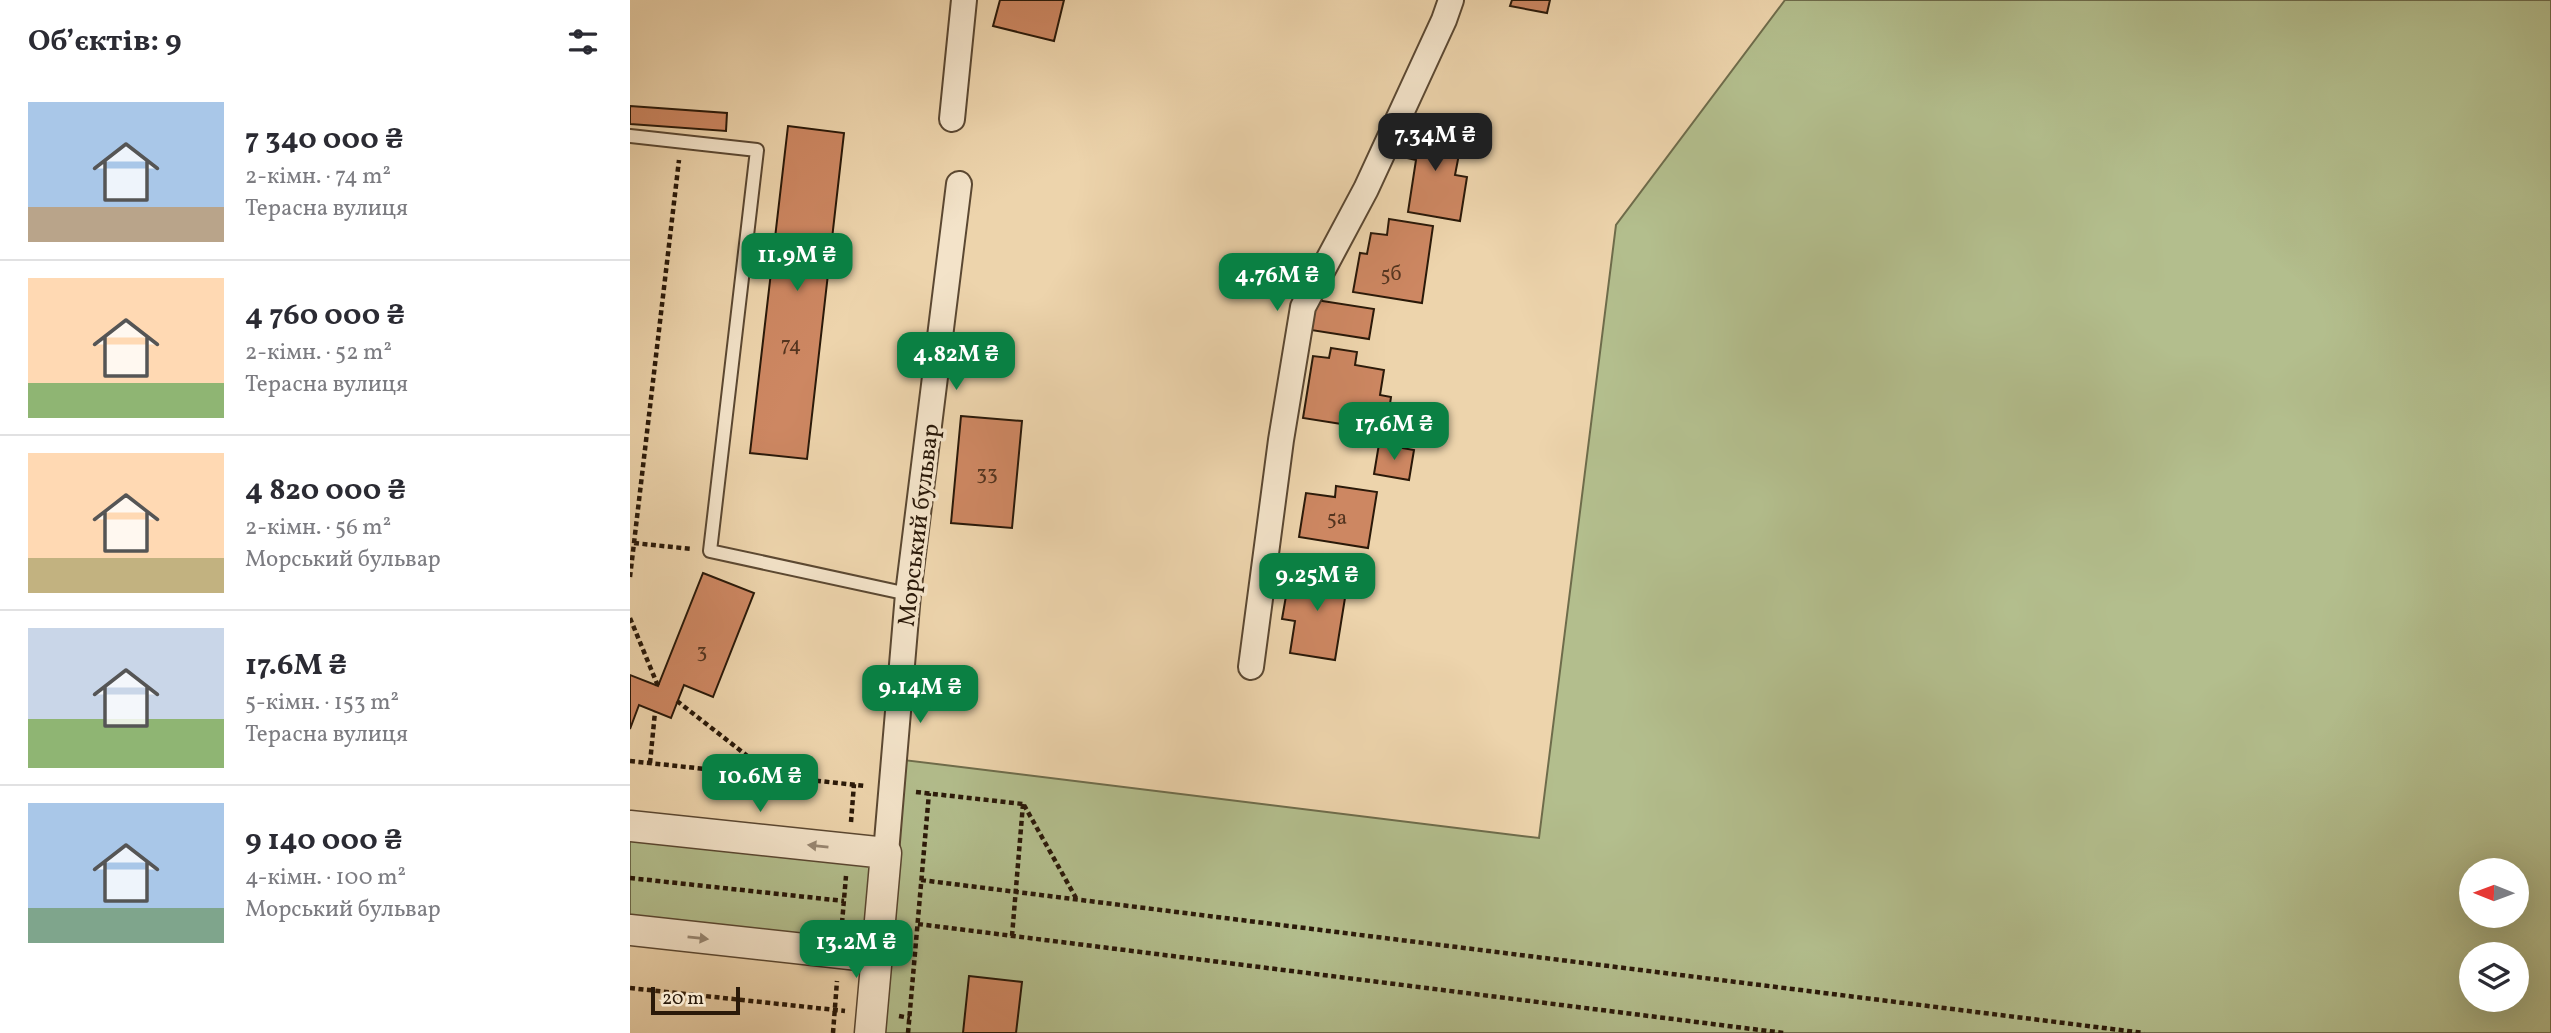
<!DOCTYPE html>
<html lang="uk">
<meta charset="utf-8">
<style>
:root{--surface:#fff;--page:#f7f7f7;--text:#2b2b33;--muted:#7c7c81;--line:#e1e1e2;--accent:#0b8043}
body{margin:0;font-family:Vollkorn,serif;background:var(--page);color:var(--text);height:100vh;display:flex;flex-direction:column;font-size:26px;white-space:nowrap}
*{box-sizing:border-box;margin:0}
p{font-size:23px;color:var(--muted)}
.icon{flex:none;width:38px;height:38px;fill:none;stroke:currentColor;stroke-width:2;stroke-linecap:round;stroke-linejoin:round}
.map{position:relative;flex:1;overflow:hidden}
.drawer{display:flex;flex-direction:column;background:var(--surface);width:630px}
.drawer>*{flex:none}
.needle{width:46px;rotate:271deg}
.tools{position:absolute;left:1829px;top:858px;display:grid;gap:14px}
.tools a{display:grid;place-items:center;width:70px;height:70px;border-radius:50%;background:var(--surface);box-shadow:0 7px 28px #0002;font-size:35px}
.scale{position:absolute;left:21px;bottom:18px;width:89px;box-sizing:border-box;padding-left:7px;border:4px solid #2a1909;border-top:0;font-size:19px;line-height:24px;white-space:nowrap;color:#2a1909;-webkit-text-stroke:5px #f3e3c9;paint-order:stroke}
.price{position:absolute;translate:-50% -60px;padding:0 16px;border-radius:14px;background:var(--accent);color:#fff;font-size:23px;line-height:46px;filter:drop-shadow(0 2px 4px #0008)}
.price::after{content:'';position:absolute;left:50%;top:42px;width:21px;height:16px;margin-left:-10px;background:inherit;clip-path:polygon(0 0,100% 0,50% 100%)}
.price.active{background:#222;color:#fff}
ul{padding:0;list-style:none}
li{display:flex;align-items:center;gap:21px;height:175px;padding:0 28px}
li+li{border-top:2px solid var(--line)}
li span{display:grid;place-items:center;flex:none;width:196px;height:140px;border-radius:0px;color:#555}
li>.icon{margin-inline-start:auto}
span .icon{width:84px;height:84px;fill:#fffc;stroke-width:1}
li b{font-size:30px}
h2{display:flex;justify-content:space-between;align-items:center;height:84px;padding:0 28px;font-size:30px}
main{display:flex;flex:1;min-height:0}
.map>svg:first-child{display:block}
</style>
<main>
<section class="drawer">
<h2>Об’єктів: 9<svg class="icon" aria-label="filters" viewBox="0 0 24 24"><path d="M4 7h16M4 17h16"/><circle cx="9" cy="7" r="2"/><circle cx="15" cy="17" r="2"/></svg></h2>
<ul>
<li><span style="background:linear-gradient(#a9c7e8 75%,#b9a48a 0)"><svg class="icon" aria-label="home" viewBox="0 0 24 24"><path d="M3 11l9-7 9 7M6 9v11h12V9"/></svg></span><div><b>7 340 000 ₴</b><p>2-кімн. · 74 m²</p><p>Терасна вулиця</p></div></li>
<li><span style="background:linear-gradient(#ffd9b3 75%,#8fb573 0)"><svg class="icon" aria-label="home" viewBox="0 0 24 24"><path d="M3 11l9-7 9 7M6 9v11h12V9"/></svg></span><div><b>4 760 000 ₴</b><p>2-кімн. · 52 m²</p><p>Терасна вулиця</p></div></li>
<li><span style="background:linear-gradient(#ffd9b3 75%,#c2b280 0)"><svg class="icon" aria-label="home" viewBox="0 0 24 24"><path d="M3 11l9-7 9 7M6 9v11h12V9"/></svg></span><div><b>4 820 000 ₴</b><p>2-кімн. · 56 m²</p><p>Морський бульвар</p></div></li>
<li><span style="background:linear-gradient(#c9d6e8 65%,#8fb573 0)"><svg class="icon" aria-label="home" viewBox="0 0 24 24"><path d="M3 11l9-7 9 7M6 9v11h12V9"/></svg></span><div><b>17.6M ₴</b><p>5-кімн. · 153 m²</p><p>Терасна вулиця</p></div></li>
<li><span style="background:linear-gradient(#a9c7e8 75%,#7fa58c 0)"><svg class="icon" aria-label="home" viewBox="0 0 24 24"><path d="M3 11l9-7 9 7M6 9v11h12V9"/></svg></span><div><b>9 140 000 ₴</b><p>4-кімн. · 100 m²</p><p>Морський бульвар</p></div></li>
</ul>
</section>
<div class="map">
<svg width="1921" height="1033" viewBox="0 0 1921 1033">
<rect width="100%" height="100%" fill="#edd4ac"/>
<filter id="stains"><feTurbulence type="fractalNoise" baseFrequency=".00286" numOctaves="4"/><feColorMatrix values="0 0 0 0 .2 0 0 0 0 .09 0 0 0 0 .02 0 0 0 .5 -.17"/></filter>
<radialGradient id="worn" r=".72"><stop offset=".6" stop-color="#630" stop-opacity="0"/><stop offset="1" stop-color="#630" stop-opacity=".3"/></radialGradient>
<path fill="#b3be8d" stroke="#6e6c4b" stroke-width="2" fill-rule="evenodd" d="M1155,0H1921V1033H252L274,760L909,838L986,225ZM1841,870H1886V915H1841ZM1841,954H1886V999H1841Z
M0,836L242,861L236,947L0,922Z"/>
<path fill="#cd8762" stroke="#2a1909" stroke-width="2" d="M370,0H434L424,41L363,26Z
M882,0H920L917,13L880,6Z
M0,106L97,113L96,131L0,124Z
M792,117L818,122L815,146L830,149L825,175L837,177L830,221L778,212L786,160L777,158L781,131L789,132Z
M158,126L214,133L177,459L120,453Z
M759,219L803,226L792,303L723,292L730,253L737,254L741,233L757,235Z
M686,300L744,309L739,339L681,330Z
M701,348L727,352L725,365L754,370L750,395L761,397L756,431L673,418L683,356L699,358Z
M331,416L392,421L382,528L321,523Z
M749,444L784,450L779,480L744,474Z
M706,486L747,492L738,548L669,537L676,493L705,497Z
M678,567L719,573L705,660L660,653L665,621L652,619L656,596L663,597L664,585L675,586Z
M73,573L124,593L83,697L54,685L41,718L9,705L0,729V675L28,686Z
M339,976L392,982L386,1033H333Z"/>
<g fill="none" stroke-linecap="round" stroke-linejoin="round">
<defs>
<path id="service" d="M0,136L127,150L80,551L278,594"/>
<path id="minor" d="M322,119L334,0
M621,667L651,440L673,307L736,189L814,20L821,0
M256,853L278,594L329,184"/>
<path id="tertiary" d="M0,826L256,853L240,1033
M0,930L247,957"/>
</defs>
<use href="#service" stroke="#5b4832" stroke-width="16"/>
<use href="#minor" stroke="#5b4832" stroke-width="28"/>
<use href="#tertiary" stroke="#5b4832" stroke-width="33"/>
<path stroke="#2a1909" stroke-width="4.5" stroke-dasharray="5 3.5" stroke-linecap="butt" d="M4,543L62,549
M0,577L49,160
M0,618L28,686
M47,701L143,776
M0,761L236,786
M20,763L25,712
M286,792L393,804
M394,805L446,898
M221,822L224,784
M0,878L214,901
M291,880L1514,1033
M212,923L216,876
M288,924L1154,1033
M382,936L393,804
M0,988L215,1011
M269,1016L280,1018
M203,1033L207,981
M278,1033L299,793"/>
<use href="#service" stroke="#f3e3c9" stroke-width="12"/>
<use href="#minor" stroke="#f3e3c9" stroke-width="24"/>
<use href="#tertiary" stroke="#f3e3c9" stroke-width="30"/>
</g>
<defs><path id="oneway-solid" d="M-6-.8H1V-3.2L6.5 0L1 3.2V.8H-6Z" transform="scale(1.75)"/></defs>
<g fill="#998873">
<use href="#oneway-solid" transform="translate(188 846) rotate(-174)"/>
<use href="#oneway-solid" transform="translate(68 938) rotate(6)"/>
</g>
<g text-anchor="middle" stroke-width="7" stroke-linejoin="round" paint-order="stroke">
<g font-size="21" fill="#53341f">
<text x="761" y="280">5б</text>
<text x="161" y="351">74</text>
<text x="357" y="479">33</text>
<text x="707" y="524">5а</text>
<text x="72" y="657">3</text>
</g>
<g font-size="24" fill="#2a1909" stroke="#f3e3c9">
<text transform="translate(288 525) rotate(-83)" y="8">Морський бульвар</text>
</g>
</g>
<rect width="100%" height="100%" filter="url(#stains)"/>
<rect width="100%" height="100%" fill="url(#worn)"/>
</svg>
<div class="tools">
<a><svg class="needle" viewBox="-14 -14 28 28"><path d="M0-13l5 13h-10z" fill="#e53935"/><path d="M0 13l5-13h-10z" fill="#7c7c81"/></svg></a>
<a><svg class="icon" aria-label="layers" viewBox="0 0 24 24"><path d="M12 4l9 5-9 5-9-5zM3 14l9 5 9-5"/></svg></a>
</div>
<div class="scale">20 m</div>
<b class="price active" style="left:805px;top:173px">7.34M ₴</b>
<b class="price" style="left:167px;top:293px">11.9M ₴</b>
<b class="price" style="left:647px;top:313px">4.76M ₴</b>
<b class="price" style="left:326px;top:392px">4.82M ₴</b>
<b class="price" style="left:764px;top:462px">17.6M ₴</b>
<b class="price" style="left:687px;top:613px">9.25M ₴</b>
<b class="price" style="left:290px;top:725px">9.14M ₴</b>
<b class="price" style="left:130px;top:814px">10.6M ₴</b>
<b class="price" style="left:226px;top:980px">13.2M ₴</b>
</div>
</main>
